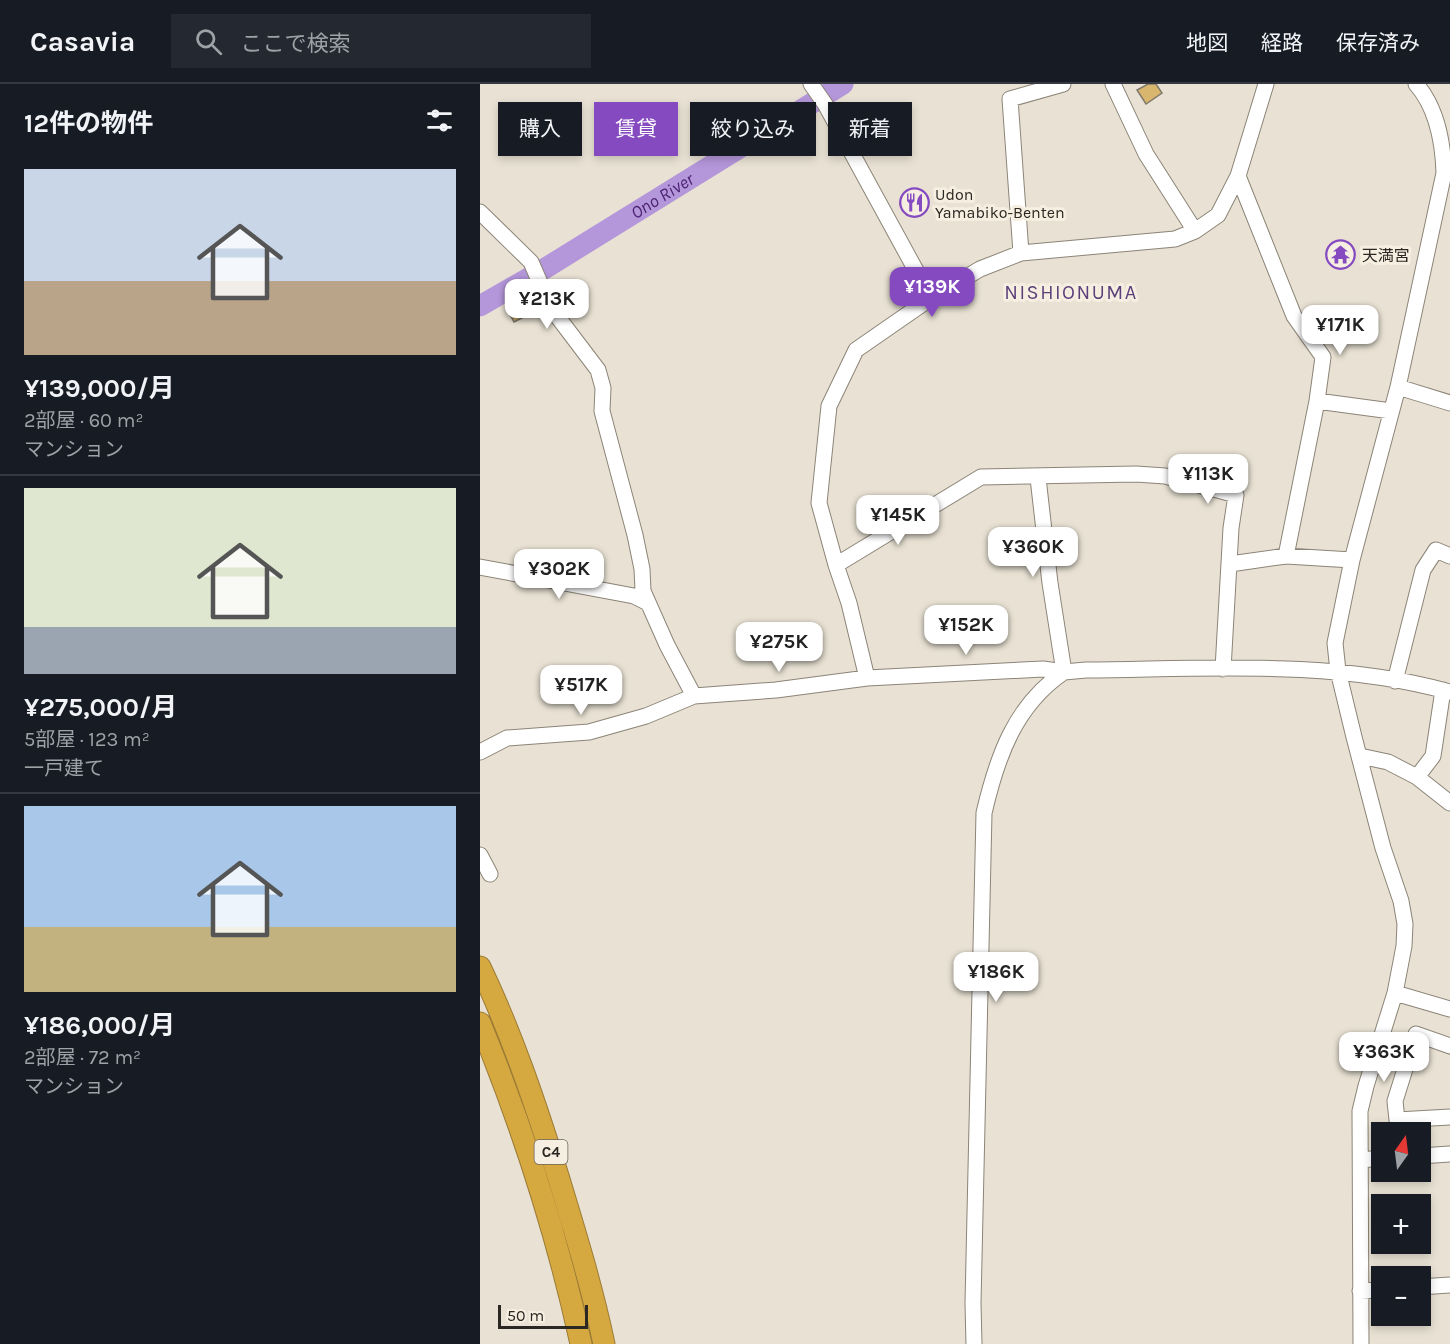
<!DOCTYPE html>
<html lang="ja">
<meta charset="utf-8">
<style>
:root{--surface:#171b24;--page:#242831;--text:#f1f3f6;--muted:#9ea1a6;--line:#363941;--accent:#854ac0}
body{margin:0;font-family:Karla,"Noto Sans JP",sans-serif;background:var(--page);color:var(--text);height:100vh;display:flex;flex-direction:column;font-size:22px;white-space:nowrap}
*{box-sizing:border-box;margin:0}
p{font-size:20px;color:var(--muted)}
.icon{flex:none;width:33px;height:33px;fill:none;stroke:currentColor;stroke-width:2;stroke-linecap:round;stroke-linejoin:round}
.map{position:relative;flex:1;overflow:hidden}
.panel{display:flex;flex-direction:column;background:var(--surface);width:480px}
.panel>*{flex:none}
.banner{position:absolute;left:18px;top:18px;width:570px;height:54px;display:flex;gap:12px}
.needle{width:39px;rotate:14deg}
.buttons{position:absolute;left:891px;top:1038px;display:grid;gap:12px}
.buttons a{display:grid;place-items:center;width:60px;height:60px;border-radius:0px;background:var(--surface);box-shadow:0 3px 9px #0003;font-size:30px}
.scale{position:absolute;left:18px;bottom:15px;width:90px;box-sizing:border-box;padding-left:6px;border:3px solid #2b2823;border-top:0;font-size:16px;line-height:21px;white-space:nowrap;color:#2b2823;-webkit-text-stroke:4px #f6efe1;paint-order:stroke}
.price{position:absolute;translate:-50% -51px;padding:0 14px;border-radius:12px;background:#fff;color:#222;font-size:20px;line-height:39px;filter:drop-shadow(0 2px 3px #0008)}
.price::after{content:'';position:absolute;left:50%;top:36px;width:18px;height:14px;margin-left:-9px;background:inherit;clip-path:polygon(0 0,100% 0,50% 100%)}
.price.on{background:var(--accent);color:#fff}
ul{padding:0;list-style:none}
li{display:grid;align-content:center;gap:12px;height:318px;padding:0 24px}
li+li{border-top:2px solid var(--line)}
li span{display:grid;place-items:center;height:186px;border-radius:0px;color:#555}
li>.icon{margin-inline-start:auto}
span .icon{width:108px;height:108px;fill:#fffc;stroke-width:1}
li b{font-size:26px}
h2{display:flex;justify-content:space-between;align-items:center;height:72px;padding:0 24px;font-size:26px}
.pill{padding:0 21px;border-radius:0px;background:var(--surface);box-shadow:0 3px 9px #0003;font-size:21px;line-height:54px}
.pill.on{background:var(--accent);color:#fff}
header{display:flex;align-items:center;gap:36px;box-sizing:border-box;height:84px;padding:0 30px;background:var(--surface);border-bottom:2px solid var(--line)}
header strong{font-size:28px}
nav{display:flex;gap:33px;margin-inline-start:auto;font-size:21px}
.search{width:420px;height:54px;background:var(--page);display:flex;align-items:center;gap:15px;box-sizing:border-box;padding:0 21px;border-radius:0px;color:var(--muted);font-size:22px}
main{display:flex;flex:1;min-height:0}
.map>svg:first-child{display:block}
</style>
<header>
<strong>Casavia</strong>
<div class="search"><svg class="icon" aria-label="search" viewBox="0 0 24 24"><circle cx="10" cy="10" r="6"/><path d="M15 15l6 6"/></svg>ここで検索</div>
<nav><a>地図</a><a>経路</a><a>保存済み</a></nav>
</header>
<main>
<section class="panel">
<h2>12件の物件<svg class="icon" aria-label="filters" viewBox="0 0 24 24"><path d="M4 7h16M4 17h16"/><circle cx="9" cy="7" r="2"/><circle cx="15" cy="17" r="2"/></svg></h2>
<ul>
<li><span style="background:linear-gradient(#c9d6e8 60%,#b9a48a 0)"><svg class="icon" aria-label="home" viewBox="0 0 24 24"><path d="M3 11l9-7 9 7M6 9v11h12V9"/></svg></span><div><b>¥139,000/月</b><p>2部屋 · 60 m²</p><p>マンション</p></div></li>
<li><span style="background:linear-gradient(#dfe7d0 75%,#9aa5b1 0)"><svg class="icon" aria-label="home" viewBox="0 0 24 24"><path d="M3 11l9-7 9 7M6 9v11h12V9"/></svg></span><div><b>¥275,000/月</b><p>5部屋 · 123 m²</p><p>一戸建て</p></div></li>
<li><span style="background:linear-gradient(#a9c7e8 65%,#c2b280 0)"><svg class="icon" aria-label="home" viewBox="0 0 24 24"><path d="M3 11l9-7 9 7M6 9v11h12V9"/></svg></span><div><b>¥186,000/月</b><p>2部屋 · 72 m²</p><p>マンション</p></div></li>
</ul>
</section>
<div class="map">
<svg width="970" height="1260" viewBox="0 0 970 1260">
<rect width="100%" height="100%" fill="#e9e2d4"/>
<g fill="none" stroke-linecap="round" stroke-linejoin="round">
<path stroke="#b496da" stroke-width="21" id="s1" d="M0,222L64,185L363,0"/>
</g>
<path fill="#d9b66d" stroke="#7f796c" stroke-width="1.5" d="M668,0H676L682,9L666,20L657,6Z
M441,107L448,119L427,131L420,120Z
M857,170L868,172L866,182L854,180Z
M38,226L42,234L34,238L30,230Z"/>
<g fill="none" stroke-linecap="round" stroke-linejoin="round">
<defs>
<path id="minor" d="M331,0L345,20L451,214
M633,0L666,70L715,147L738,131L758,92L786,0
M758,92L814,232L843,273L837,317L806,472
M0,128L51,178L71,224L118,286L123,304L122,327L155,451L162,485L163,507L187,561L214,612
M541,169L530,15L583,0
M918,303L970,319
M837,317L911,327
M558,394L570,499L584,588
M750,480L806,472L872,476
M356,481L339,419L349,322L376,266L451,214L500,185L541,169L695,155L715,147
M0,483L154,512L168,519
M387,594L369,519L356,481L501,393L656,390L685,392L756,411L751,444L743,585
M915,597L943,486L956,466L970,472
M0,668L27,654L109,648L166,632L214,612L296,606L387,594L563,585L584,588L606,586C727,585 852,575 970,608
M880,672L908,678L937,693L970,719
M937,693L953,672L963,606
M0,771L10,790
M915,909L970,925
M970,962L936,950L915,1017L917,1036L970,1033
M940,1072L970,1070
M881,1076L902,1074
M940,1203L970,1201
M880,1207L902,1206
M494,1260L493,1219L504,729C517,673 535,621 584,588
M881,1260L880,1027L886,1002L915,909L924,862L925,840L921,817L903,764L874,653L858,587L855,559L872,476L918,303L964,89C963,58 957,24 936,0"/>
<path id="highway" d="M0,883C32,950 56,1021 78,1092C95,1148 112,1203 124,1260
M0,939C42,1042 77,1150 101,1260"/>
</defs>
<use href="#minor" stroke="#8b8477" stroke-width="17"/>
<use href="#highway" stroke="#9a7b36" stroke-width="23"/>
<use href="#minor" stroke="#fff" stroke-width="15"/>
<use href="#highway" stroke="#d6a840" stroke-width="21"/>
</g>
<defs>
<symbol id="restaurant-ring" viewBox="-11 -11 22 22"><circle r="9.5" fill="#f6efe1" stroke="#854ac0" stroke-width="1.5"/><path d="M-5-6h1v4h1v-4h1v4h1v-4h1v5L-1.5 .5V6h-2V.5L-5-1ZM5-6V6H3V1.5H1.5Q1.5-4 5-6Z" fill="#854ac0"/></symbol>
<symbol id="temple-ring" viewBox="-11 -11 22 22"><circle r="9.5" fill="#f6efe1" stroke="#854ac0" stroke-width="1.5"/><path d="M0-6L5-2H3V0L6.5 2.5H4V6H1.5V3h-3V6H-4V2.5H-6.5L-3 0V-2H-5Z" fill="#854ac0"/></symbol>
</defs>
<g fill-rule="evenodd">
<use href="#restaurant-ring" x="418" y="102" width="33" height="33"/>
<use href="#temple-ring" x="844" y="154" width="33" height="33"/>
</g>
<g text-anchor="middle" stroke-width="6" stroke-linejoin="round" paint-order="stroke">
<rect fill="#f6efe1" stroke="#68645c" stroke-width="1.5" x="54.5" y="1056" width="33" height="24" rx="4.5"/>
<g font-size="15" font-weight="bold" fill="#2b2823">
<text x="71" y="1073">C4</text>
</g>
<g font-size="16" fill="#2b2823" stroke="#f6efe1" text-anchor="start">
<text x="455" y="116">Udon<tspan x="455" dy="18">Yamabiko-Benten</tspan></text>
<text x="882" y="177">天満宮</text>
</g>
<g font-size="18" font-style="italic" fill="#4c2372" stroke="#f6efe1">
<text dy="6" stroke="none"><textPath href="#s1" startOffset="213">Ono River</textPath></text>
</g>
<g font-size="20" letter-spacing="1.5" fill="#5b3f7b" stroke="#f6efe1">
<text x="591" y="215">NISHIONUMA</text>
</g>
</g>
</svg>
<div class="buttons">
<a><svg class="needle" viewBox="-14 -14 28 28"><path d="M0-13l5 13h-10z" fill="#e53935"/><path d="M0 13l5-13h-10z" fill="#9ea1a6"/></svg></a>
<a>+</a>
<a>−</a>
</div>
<div class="scale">50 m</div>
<b class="price on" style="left:452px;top:234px">¥139K</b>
<b class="price" style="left:67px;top:246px">¥213K</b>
<b class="price" style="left:860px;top:272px">¥171K</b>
<b class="price" style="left:728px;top:421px">¥113K</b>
<b class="price" style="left:418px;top:462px">¥145K</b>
<b class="price" style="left:553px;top:494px">¥360K</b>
<b class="price" style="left:79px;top:516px">¥302K</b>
<b class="price" style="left:486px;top:572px">¥152K</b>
<b class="price" style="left:299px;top:589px">¥275K</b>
<b class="price" style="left:101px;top:632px">¥517K</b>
<b class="price" style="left:516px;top:919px">¥186K</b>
<b class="price" style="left:904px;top:999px">¥363K</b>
<div class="banner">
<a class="pill">購入</a>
<a class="pill on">賃貸</a>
<a class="pill">絞り込み</a>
<a class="pill">新着</a>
</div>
</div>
</main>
